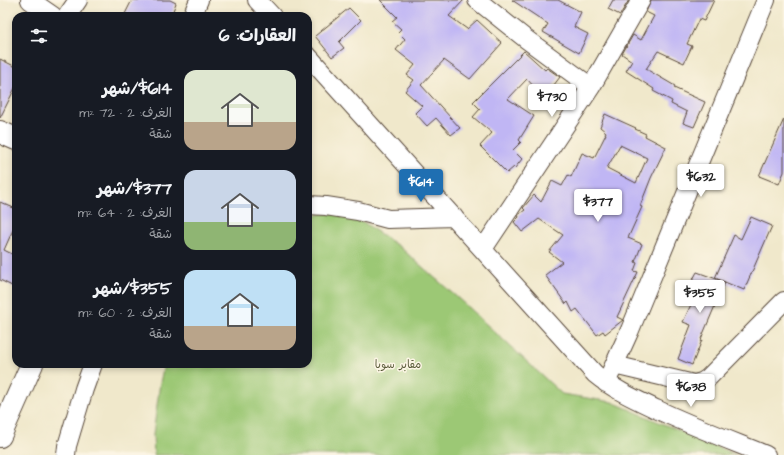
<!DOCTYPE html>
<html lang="ar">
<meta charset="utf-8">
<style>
:root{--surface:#171b24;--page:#242831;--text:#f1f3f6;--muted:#9ea1a6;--accent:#1f6fb2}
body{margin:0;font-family:"Architects Daughter","Playpen Sans Arabic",sans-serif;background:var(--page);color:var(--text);direction:rtl;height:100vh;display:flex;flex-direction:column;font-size:15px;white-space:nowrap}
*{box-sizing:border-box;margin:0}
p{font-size:13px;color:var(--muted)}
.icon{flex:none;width:22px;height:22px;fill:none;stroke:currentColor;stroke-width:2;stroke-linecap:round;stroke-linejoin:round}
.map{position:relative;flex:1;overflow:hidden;direction:ltr}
.panel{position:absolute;left:12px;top:12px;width:300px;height:356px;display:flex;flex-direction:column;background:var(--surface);border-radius:12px;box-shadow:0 2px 6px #0003;direction:rtl}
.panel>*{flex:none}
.price{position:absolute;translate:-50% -34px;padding:0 9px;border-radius:4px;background:#fff;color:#222;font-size:13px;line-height:26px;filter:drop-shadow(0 1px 2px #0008)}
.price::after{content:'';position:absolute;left:50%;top:24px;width:12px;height:9px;margin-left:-6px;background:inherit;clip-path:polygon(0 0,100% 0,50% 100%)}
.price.selected{background:var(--accent);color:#fff}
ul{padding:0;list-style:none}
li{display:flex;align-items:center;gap:12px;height:100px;padding:0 16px}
li span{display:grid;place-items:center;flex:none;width:112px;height:80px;border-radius:12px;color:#555}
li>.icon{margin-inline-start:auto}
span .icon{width:48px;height:48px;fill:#fffc;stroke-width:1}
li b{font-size:17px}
h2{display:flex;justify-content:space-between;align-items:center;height:48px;padding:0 16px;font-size:17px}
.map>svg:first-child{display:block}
</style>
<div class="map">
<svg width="784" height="455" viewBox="0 0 784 455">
<rect width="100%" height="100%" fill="#fcf5e5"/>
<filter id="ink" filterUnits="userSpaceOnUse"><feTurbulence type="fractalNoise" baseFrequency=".025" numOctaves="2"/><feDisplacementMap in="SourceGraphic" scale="8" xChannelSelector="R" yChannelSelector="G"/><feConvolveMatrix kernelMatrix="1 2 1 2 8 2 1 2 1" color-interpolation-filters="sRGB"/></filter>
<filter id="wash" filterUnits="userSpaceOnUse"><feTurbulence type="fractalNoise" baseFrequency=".012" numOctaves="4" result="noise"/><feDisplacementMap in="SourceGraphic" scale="16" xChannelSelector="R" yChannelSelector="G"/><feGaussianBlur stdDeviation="0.9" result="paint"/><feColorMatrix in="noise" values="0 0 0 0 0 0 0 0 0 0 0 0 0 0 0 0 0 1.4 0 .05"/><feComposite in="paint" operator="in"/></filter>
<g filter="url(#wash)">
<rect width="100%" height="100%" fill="#f0e8cb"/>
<path fill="#9cc875" stroke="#6c794a" d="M337,213L363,222L401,248L460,300L562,394L612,402L736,455H154L153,435L160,383L164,364H308V215Z"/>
<g id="blocks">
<path fill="#c0b6f4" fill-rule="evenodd" d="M132,0H170L176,3L171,16H124Z
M380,0H464L449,16L467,29L477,20L502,43L470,79L444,60L421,85L460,128L451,135L436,118L427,126L415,113L422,106L405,91L414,80L407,75L415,65L396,50L405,39L398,32L401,29L392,21L397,17Z
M512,0H558L581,12L574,27L588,34L579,53L543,32L548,24Z
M613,0H629L620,15L608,9Z
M651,0H714L704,21L699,19L687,44L692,46L684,63L658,51L646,69L675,86L674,88L705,102L694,127L683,123L687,112L671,104L672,101L653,91L654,89L626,71L632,61L622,54L633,35L641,40L654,16L646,12Z
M349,8L361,20L339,42L344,48L332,57L315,36Z
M524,51L545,70L547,68L560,77L544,98L527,79L508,99L534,116L519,140L521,142L513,150L522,159L515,168L514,167L507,173L480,146L492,133L473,117L480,109L473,102Z
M0,59L16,67V86L0,118Z
M605,114L636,128L635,129L646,134L645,136L666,147L651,178L640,206L642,207L628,238L642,244L635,262L637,263L634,271L638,272L617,317L623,320L605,334L603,331L597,335L577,309L573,312L568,302L566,304L545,275L562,262L549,252L563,235L539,219L522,232L514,222L519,217L518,215L525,210L523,208L534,195L541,202L552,181L562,186L568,175L571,177L582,153L594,158L606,134H605L606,132L600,127ZM620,145L647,158L636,183L607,168Z
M784,119V172L779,184L759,176Z
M0,202L16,209V223L4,250L16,256V288L0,280Z
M751,217L772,226L744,290L715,278L734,235L741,239Z
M697,272L725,282L701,339L702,340L692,365L678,359L691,325L683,322L699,287L691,283Z"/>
</g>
</g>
<g filter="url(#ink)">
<use href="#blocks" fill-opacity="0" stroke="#564638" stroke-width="1"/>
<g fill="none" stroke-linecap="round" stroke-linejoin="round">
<defs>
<path id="street" d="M30,0L53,16
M257,0L272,16
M477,0L526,39L591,87
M67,16L78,0
M192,16L199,0
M308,56L595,374C613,389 635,399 656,409C692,426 729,440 766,455
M308,205L326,206L358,211L388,219L454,217
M483,249L591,87L641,0
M614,365L694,384L702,382L708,378L784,301
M606,383L630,330L766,0
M66,455L67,446L84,389L93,364"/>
<path id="secondary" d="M0,132L16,139
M0,436L32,364"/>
</defs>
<use href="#street" stroke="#564638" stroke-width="20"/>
<use href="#secondary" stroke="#564638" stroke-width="24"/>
<use href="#street" stroke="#fff" stroke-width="18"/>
<use href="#secondary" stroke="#fff" stroke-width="22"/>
</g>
</g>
<g text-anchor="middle" stroke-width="3" stroke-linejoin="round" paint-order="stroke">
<g font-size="11" fill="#585938" stroke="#fcf5e5">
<text x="398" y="368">مقابر سوبا</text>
</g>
</g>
</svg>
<b class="price" style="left:552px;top:118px">$730</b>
<b class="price" style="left:701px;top:198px">$632</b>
<b class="price selected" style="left:421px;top:203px">$614</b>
<b class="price" style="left:598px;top:223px">$377</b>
<b class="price" style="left:700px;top:314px">$355</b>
<b class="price" style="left:691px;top:408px">$638</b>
<section class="panel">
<h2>العقارات: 6<svg class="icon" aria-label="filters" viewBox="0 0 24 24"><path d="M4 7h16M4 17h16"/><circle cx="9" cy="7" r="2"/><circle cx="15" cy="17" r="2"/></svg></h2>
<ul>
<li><span style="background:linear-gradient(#dfe7d0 65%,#b9a48a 0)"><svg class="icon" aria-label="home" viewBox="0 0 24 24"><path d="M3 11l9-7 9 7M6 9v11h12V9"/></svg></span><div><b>$614/شهر</b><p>الغرف: 2 · 72 m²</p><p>شقة</p></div></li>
<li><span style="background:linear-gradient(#c9d6e8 65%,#8fb573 0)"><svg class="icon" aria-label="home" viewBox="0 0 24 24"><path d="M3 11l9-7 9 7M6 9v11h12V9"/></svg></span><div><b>$377/شهر</b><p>الغرف: 2 · 64 m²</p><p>شقة</p></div></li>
<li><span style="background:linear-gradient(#bfe0f5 70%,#b9a48a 0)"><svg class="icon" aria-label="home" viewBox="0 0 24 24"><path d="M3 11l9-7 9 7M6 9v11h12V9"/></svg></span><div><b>$355/شهر</b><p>الغرف: 2 · 60 m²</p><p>شقة</p></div></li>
</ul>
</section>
</div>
